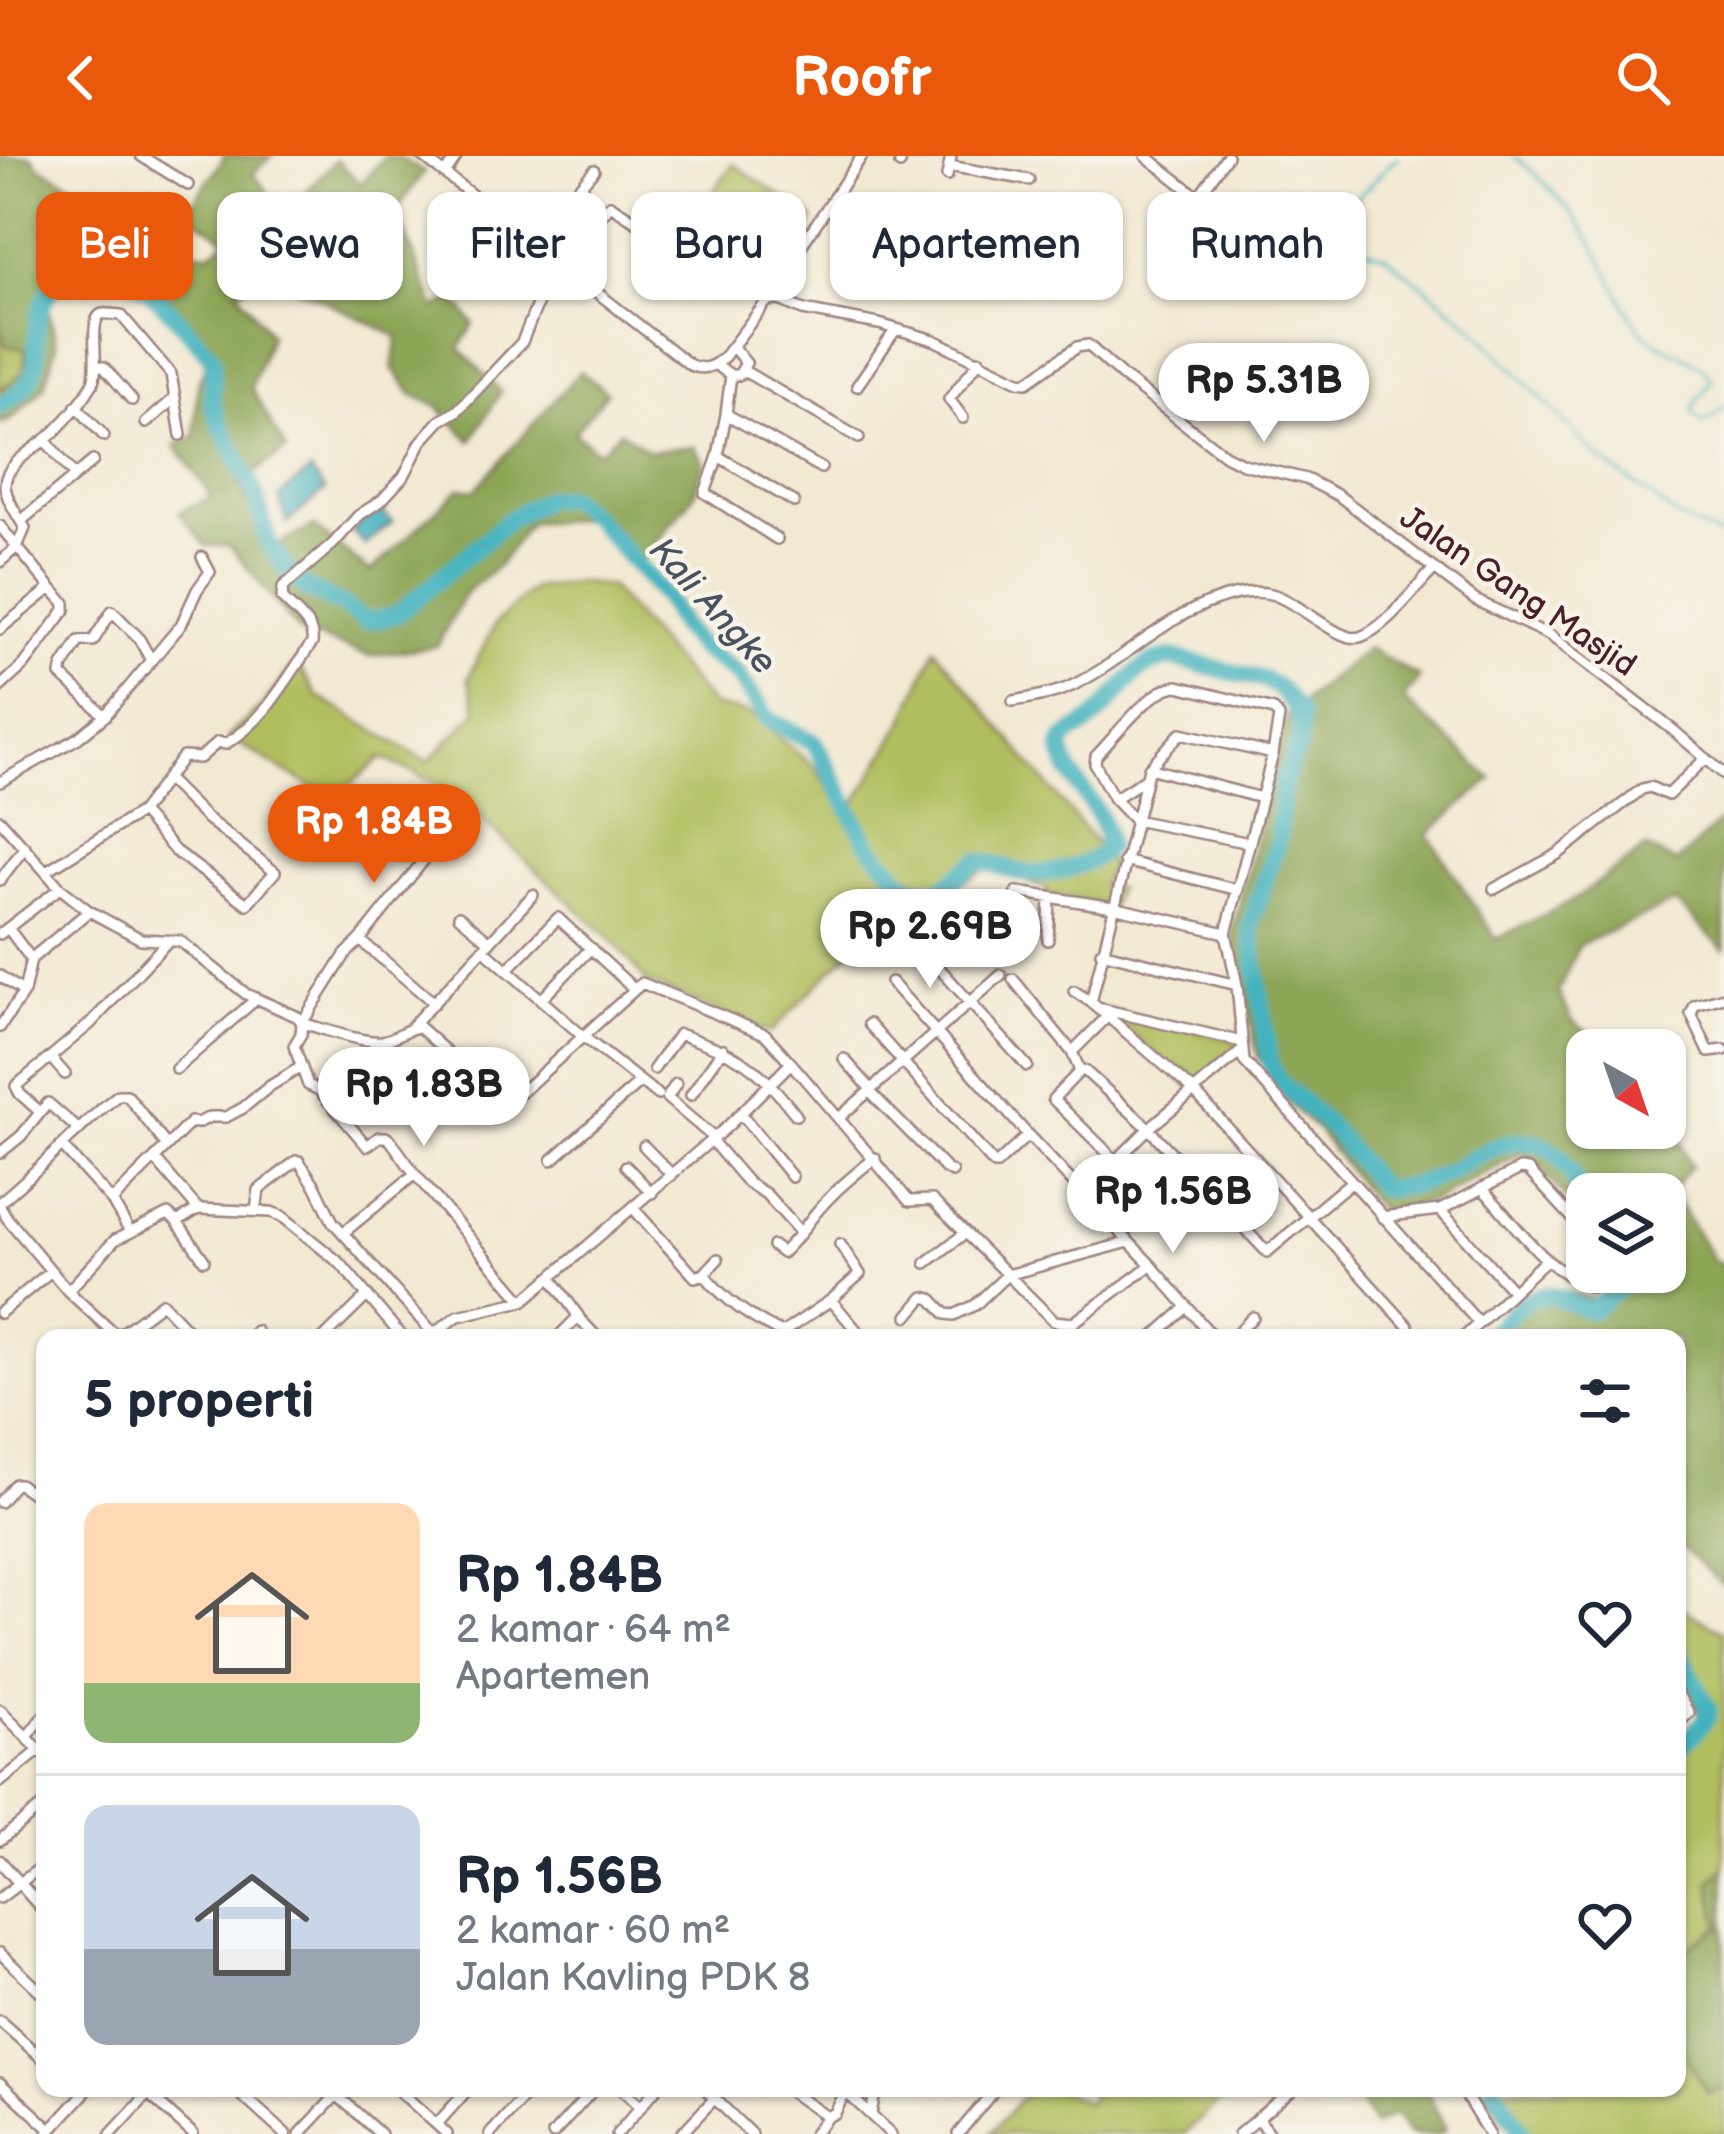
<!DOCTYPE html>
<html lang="id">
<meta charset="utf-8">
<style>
:root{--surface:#fff;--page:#f6f6f7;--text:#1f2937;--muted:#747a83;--line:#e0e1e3;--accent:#ea580c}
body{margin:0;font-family:"Balsamiq Sans",sans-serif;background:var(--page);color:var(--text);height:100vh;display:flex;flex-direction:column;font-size:45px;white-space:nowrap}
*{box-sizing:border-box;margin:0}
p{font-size:39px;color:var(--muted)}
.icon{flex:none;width:66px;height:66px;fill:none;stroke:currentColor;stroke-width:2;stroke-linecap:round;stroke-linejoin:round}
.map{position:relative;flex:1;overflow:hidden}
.side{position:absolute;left:36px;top:1173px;width:1650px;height:768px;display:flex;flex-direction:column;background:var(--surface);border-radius:24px;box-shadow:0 3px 9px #0004}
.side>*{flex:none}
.top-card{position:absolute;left:36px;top:36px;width:1653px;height:108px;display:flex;gap:24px}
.needle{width:78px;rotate:140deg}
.controls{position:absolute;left:1566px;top:873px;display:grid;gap:24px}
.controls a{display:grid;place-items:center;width:120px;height:120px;border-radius:24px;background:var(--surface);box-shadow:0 3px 9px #0004;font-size:60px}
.price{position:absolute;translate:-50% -102px;padding:0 27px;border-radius:42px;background:#fff;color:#222;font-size:39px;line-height:78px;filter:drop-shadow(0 3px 6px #0008)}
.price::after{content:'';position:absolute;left:50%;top:72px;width:36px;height:27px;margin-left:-18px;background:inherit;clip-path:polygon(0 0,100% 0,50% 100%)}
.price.current{background:var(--accent);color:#fff}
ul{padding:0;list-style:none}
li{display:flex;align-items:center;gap:36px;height:300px;padding:0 48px}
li+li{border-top:3px solid var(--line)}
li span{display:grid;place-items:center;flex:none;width:336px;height:240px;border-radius:24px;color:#555}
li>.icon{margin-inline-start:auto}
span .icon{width:144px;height:144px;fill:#fffc;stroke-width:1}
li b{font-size:51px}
h2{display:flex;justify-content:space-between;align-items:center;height:144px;padding:0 48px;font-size:51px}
.pill{padding:0 42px;border-radius:24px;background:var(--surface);box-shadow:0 3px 9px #0004;font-size:42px;line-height:108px}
.pill.current{background:var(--accent);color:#fff}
header{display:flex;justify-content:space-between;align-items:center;height:156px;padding:0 48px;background:var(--accent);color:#fff;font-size:54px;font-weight:700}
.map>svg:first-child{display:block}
</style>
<header><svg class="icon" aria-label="back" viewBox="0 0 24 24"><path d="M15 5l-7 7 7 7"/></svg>Roofr<svg class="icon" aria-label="search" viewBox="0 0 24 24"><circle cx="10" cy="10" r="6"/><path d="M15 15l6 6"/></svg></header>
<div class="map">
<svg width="1724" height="1978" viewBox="0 0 1724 1978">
<rect width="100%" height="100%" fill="#f7f3e8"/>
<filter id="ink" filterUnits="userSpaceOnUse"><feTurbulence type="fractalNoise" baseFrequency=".00833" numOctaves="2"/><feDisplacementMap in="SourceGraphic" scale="24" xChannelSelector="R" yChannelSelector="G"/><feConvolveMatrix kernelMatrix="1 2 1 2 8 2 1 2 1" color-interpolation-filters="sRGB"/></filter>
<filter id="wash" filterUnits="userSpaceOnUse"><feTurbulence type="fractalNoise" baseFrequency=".004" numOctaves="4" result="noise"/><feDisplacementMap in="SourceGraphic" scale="48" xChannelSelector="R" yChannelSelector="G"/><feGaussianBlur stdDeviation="2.7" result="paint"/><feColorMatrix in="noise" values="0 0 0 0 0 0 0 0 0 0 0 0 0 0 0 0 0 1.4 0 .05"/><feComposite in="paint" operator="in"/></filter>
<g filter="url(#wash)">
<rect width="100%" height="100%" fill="#f2e9d3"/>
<path fill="#b1be5f" stroke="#7e6e45" stroke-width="3" d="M733,8L814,63L777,118L696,60Z
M0,166L26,192L24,216L0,234Z
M581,426L609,430L713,550L751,558L815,611L848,660L904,565L935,492L1112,707L1101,730L1117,732L1110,750L1046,738L1047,733L988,711L854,791L770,877L647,826L615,787L471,654L435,627L382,602L335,641L313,632L228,581L264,548L296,506L317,540L428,606L477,555L468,522L495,468L533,432Z
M1106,854L1242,886L1193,934Z
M1679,1451L1724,1476V1712L1710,1726L1720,1770L1677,1800V1592L1706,1567L1677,1523Z
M1677,1884L1707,1937L1724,1932V1978H1515L1480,1932H1677Z
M1030,1932H1055L1088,1947L1094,1932H1235L1184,1978H990Z"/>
<path fill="#8ca556" stroke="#6b6240" stroke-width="3" d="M0,0H31L40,11L110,48L190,96L210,97L227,84L186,56L224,2L223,0H273L253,17L285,58L336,4L361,28L385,0H396L424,16L396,55L435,152L455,143L474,168L460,192L501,236L471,285L437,250L412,238L393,212L398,181L313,139L265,121L238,135L270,179L251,232L286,294L239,328L272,392L314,370L370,416L460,332L475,334L580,215L607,236L574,277L599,296L620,275L649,295L694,290L705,307L693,340L641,406L596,362L529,367L499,409L466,436L437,490L369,500L299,475L229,389L206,390L179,356L212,340L175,289L195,280L198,227L209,202L181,165L111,118L62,121L46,144L57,189L45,230L12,263L0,268V234L24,216L26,193L5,190L0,166Z
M1368,492L1420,522L1403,543L1492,623L1428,678L1496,783L1575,743L1646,692L1677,707L1724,661V794L1676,746L1579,789L1558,836L1572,864L1610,894H1587V972H1665V958L1691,1010L1671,1035L1714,1105L1724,1107V1430L1677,1386V1182H1478L1514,1147L1548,1131L1603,1146L1624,1116H1665V1038H1587V1065L1524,997L1436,1044L1381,1057L1319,976L1282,941L1258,901L1232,776L1288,557Z
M1724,1712V1932L1707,1937L1677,1884V1800L1720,1771L1710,1726Z
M1353,1932H1425L1446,1973L1439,1978H1408L1396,1958L1373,1969Z"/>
<path fill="#45b3bf" stroke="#486975" stroke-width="3" d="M310,315L325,334L287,367L279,341Z
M379,352L392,366L365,389L352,375Z"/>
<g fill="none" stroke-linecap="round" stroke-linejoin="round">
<path stroke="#45b3bf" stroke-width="3" d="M1398,0L1332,67L1369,95L1385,99L1469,167L1599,302L1679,362L1724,382
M1514,0C1546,26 1573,54 1594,90C1606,110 1630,165 1645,178C1666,197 1700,200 1712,225L1694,249L1693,258L1702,266L1711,263L1724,251"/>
<path stroke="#45b3bf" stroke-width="18" d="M0,250C57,215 26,199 41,153C46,138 56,125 68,115C114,79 182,169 210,199L213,205L212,246L218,264L255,337L268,387L287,414L307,433L340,448L366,465L387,462L400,456L511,362L547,342H569L595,363L654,428L668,446L681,471L700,492L736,517L769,564L814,586L868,688L902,725L916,734L934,736L944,731L977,705C994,705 1007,715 1024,717C1049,720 1091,711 1107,691C1108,652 1066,628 1061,590C1068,576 1079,575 1090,566C1119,544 1130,506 1172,502L1265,524L1279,532L1297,554L1301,565L1299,589L1283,626L1278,684L1250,769L1270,908L1280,927L1332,973L1380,1032C1403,1034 1433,1025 1453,1014C1481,999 1516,972 1549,993C1568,1005 1575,1029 1587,1047
M1488,1182C1505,1164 1526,1134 1554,1140C1568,1144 1579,1152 1592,1154L1632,1122L1635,1116
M1677,1491L1709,1555L1707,1562L1677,1596
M1494,1932L1523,1978"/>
</g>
</g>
<g filter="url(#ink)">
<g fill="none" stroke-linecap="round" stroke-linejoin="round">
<defs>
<path id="minor" d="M141,0L188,29
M422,0L690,209C704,215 713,211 724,201L767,145L778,124L862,0
M1146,0L1198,41
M900,8L901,0
M949,10L1029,24
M445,18L457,0
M947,20L951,0
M1189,54L1227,0
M533,84L594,14
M561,107L610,49L640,68L645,69L667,46L691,60L778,124
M767,145L780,144L803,154L879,168L934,184L1019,225L1027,226L1077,191L1088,189L1122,220L1225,299L1243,308L1306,323L1339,340L1475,444L1551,480L1673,574L1724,618
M96,209L104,211L132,244
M716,209L731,219H739L746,207L733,191
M744,215L859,282
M857,230L896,173
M76,250L104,280
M726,258L731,219
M963,262L949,243L980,204
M146,267L175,242
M45,284L75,320
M718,300L794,346
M21,365L93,305
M0,370L17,391L25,372C18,360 5,342 5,328C6,305 42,290 56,274C68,262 83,244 92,229C101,213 87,163 102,158C105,157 118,159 121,159L171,218L181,279
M777,383L705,337L718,300L726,258L821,312
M0,406L17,391L51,432
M0,473L51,432L65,447V454L24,509L0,531
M1013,545C1031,542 1050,539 1067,532C1120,509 1161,462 1217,444C1234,438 1254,434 1271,438C1297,444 1339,487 1360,481C1385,473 1416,431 1434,413
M105,560L61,519L63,510L79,485H93L112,455L138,481L151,504
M1273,598L1181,577L1149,612L1091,846L1193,934L1408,1170L1406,1182
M1149,612L1261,642
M0,626L78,582L105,560L181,469L197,434L210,416L202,401
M1114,643L1145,623
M141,656L175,695L247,748L275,716L205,661L167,623
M0,664L60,732L89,755L141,783L180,785L246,838L298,861L302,867C324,873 362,887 382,885C396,883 406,872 419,871L500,944L507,946L514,943L642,827L765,878L791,907L728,970L523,1145L458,1160L427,1182
M1250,687L1134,664L1114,643L1095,608L1096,600C1116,580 1151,531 1178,530L1274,554L1279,561L1273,598L1226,777L1237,829L1244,905L1479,1167
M424,704L360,784L345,799L302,867L301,878L294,890L308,929L319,934L367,990L379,981H386L391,985L415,1018L523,1145
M1124,705L1238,734
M46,715L141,656L183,601L200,602L218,586L225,588C264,567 287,522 312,487C315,468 294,455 282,442L283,431L333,388L358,360L382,344L404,320L421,286L440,265L457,255L522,186L541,139L565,110
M0,724L25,691
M1494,733L1558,698L1642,633L1650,631L1668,639L1706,602
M1008,759L1017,736L1113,751L1226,777
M459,760L490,786
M8,772L31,803L89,755
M0,778L60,732
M360,784L434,847
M1048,784L1050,744
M924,795L1027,910
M1101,796L1237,829
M489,798L585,882L658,939
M507,814L558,762L634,833
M0,820L24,836
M1013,823L1072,896L1080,915H1085L1143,967L1267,1096L1351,1026
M891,826L1028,979L1151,1109L1214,1182
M1074,835L1091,846
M1724,841L1695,849L1691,858L1709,896L1724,894
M541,844L591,792
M1102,853L1242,886
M869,868L994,1008H997L1028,979
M412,870L533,739
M0,871L24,836L31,803
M1072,896L1107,861
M51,902L65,918
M844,903L871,933
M791,907L909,1045L932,1044L1054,1165L1073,1167L1151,1109
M176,913L255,844
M654,913L679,878C741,900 755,907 796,959
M1080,915L1053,943L1116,1005L1170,1066L1173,1070L1180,1068L1219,1046
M676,928L667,942L714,982
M869,935L946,1013L952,1016
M691,939L723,893
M39,955L20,938L16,930L91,867L168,785
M741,958L792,1021
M840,961L1001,819
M711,984L748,1027L766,1038L801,1077C821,1046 846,1025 875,1002
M62,990L112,1045L130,1076
M644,990L672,1019
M0,997L21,980L48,947L79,974
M155,1003L198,1053
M552,1004L640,926
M1116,1005L1148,973L1243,894
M626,1010L652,1037
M1482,1032C1515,1068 1545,1115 1592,1131L1609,1116
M112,1045L191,966L198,967L210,961H226L243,952L270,930L301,911
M0,1046C42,1012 77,972 118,939H127L167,990
M0,1050L7,1062L68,1135L119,1182
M633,1052L695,1121L704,1118C725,1145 751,1162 782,1177
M1440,1054L1513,1135
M256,1055L259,1034L296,1005H299L316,1031L333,1066L432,1176
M1382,1061L1440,1054L1520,1013L1528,1014L1587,1078
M177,1066L198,1053L271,1056L282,1060L341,1108L403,1182
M343,1077L415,1018
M773,1090L782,1097L801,1077
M926,1107L964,1078
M704,1118L718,1103
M552,1123L579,1161
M68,1135L115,1084L168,1058L177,1066L204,1104
M831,1144L863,1182
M0,1157L51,1115
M908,1160L924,1141L932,1143L946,1158L954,1159L975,1149L1007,1119L1129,1086
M118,1180L162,1147L195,1182
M783,1180L782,1177L831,1144L860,1118L840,1088
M249,1182L256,1175
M324,1182L367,1140
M557,1182L578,1161L598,1182
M1152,1182L1187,1151
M1233,1182L1253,1161
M1463,1182L1546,1104
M0,1346L15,1328H19L45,1346
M1677,1537L1689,1557L1677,1568
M0,1554L45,1600
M27,1581L45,1558
M0,1626L40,1594
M0,1684L45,1648
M0,1742L45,1708
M0,1797L45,1840
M0,1865L45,1905
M0,1927L51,1974
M142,1932L193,1978
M329,1932L380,1978
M396,1932L447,1978
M621,1932L641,1951
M704,1932L751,1978
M785,1932L827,1961L835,1957L847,1932
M1461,1932L1489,1978
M847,1937L891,1978
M871,1958L876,1932
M1258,1962L1269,1978
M437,1968L469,1932
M48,1977L89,1932
M111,1978L148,1938
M300,1978L343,1932
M490,1978L532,1932
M553,1978L595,1932
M617,1978L657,1932
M681,1978L714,1943
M814,1978L827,1961
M958,1978L996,1932
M1239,1978L1294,1932"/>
<path id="tertiary" d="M0,1705L45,1756
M234,1932L285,1978"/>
</defs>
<use href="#minor" stroke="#9e847f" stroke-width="14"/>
<use href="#tertiary" stroke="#9e847f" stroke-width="15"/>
<use href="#minor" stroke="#fff" stroke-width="9"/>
<use href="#tertiary" stroke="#fff" stroke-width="10"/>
</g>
</g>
<g text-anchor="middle" stroke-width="9" stroke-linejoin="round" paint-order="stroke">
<g font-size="33" fill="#4a1f2b" stroke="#f7f3e8">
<text transform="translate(1519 434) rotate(34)" y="12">Jalan Gang Masjid</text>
</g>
<g font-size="36" font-style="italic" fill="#48535f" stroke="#f7f3e8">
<text transform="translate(714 449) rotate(48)" y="13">Kali Angke</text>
</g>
</g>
</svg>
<div class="controls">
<a><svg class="needle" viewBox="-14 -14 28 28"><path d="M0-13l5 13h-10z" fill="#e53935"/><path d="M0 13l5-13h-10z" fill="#747a83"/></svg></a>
<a><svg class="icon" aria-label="layers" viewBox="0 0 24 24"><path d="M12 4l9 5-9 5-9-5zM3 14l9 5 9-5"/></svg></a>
</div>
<b class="price" style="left:1264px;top:289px">Rp 5.31B</b>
<b class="price current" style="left:374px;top:730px">Rp 1.84B</b>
<b class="price" style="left:930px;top:835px">Rp 2.69B</b>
<b class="price" style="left:424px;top:993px">Rp 1.83B</b>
<b class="price" style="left:1173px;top:1100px">Rp 1.56B</b>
<div class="top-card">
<a class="pill current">Beli</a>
<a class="pill">Sewa</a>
<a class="pill">Filter</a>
<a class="pill">Baru</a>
<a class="pill">Apartemen</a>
<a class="pill">Rumah</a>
</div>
<section class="side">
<h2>5 properti<svg class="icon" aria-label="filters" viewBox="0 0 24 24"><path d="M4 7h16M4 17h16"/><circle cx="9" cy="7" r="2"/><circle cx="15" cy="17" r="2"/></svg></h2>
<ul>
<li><span style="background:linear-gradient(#ffd9b3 75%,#8fb573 0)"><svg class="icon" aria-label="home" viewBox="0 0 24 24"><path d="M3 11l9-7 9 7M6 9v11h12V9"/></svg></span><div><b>Rp 1.84B</b><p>2 kamar · 64 m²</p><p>Apartemen</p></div><svg class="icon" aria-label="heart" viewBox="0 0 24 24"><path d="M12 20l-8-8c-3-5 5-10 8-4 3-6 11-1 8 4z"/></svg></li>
<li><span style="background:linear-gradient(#c9d6e8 60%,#9aa5b1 0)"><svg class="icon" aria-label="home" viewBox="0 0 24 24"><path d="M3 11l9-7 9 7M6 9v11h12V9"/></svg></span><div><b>Rp 1.56B</b><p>2 kamar · 60 m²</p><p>Jalan Kavling PDK 8</p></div><svg class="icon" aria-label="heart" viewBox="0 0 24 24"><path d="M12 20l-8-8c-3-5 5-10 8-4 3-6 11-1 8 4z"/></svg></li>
</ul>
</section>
</div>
